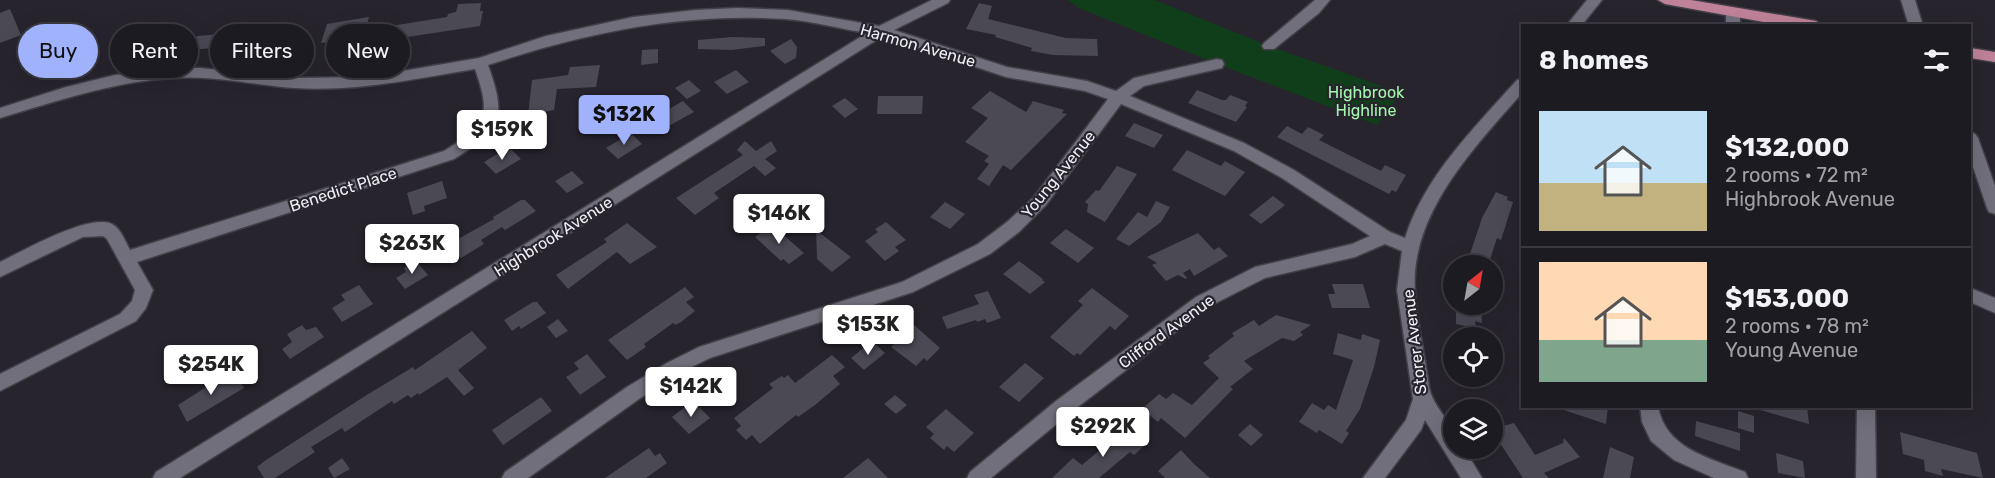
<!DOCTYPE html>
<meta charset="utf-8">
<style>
:root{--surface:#1d1b22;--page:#25242a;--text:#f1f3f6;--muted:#a0a1a5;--line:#3b3940;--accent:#a1b2fd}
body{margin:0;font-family:Rubik,sans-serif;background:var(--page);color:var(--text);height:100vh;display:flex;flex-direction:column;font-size:22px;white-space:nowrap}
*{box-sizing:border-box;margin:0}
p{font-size:20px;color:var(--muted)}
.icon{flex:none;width:33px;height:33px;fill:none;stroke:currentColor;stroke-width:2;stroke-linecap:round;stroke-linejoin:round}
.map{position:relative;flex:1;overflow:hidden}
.drawer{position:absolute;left:1521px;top:24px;width:450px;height:384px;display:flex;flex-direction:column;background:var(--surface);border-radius:0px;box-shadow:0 6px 24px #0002,0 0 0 2px var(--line)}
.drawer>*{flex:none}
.banner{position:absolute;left:18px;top:24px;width:570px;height:54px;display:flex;gap:12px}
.needle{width:39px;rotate:31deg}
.buttons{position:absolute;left:1443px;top:255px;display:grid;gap:12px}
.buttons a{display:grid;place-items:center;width:60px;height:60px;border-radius:50%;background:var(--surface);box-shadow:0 6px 24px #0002,0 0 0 2px var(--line);font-size:30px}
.price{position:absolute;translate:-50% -51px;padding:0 14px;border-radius:6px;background:#fff;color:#222;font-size:20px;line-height:39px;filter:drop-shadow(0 2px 3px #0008)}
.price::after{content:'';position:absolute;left:50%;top:36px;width:18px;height:14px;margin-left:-9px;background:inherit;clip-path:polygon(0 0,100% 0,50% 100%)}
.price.selected{background:var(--accent);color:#111}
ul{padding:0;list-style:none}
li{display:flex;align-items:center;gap:18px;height:150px;padding:0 18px}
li+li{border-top:2px solid var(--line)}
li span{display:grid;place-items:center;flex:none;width:168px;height:120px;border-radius:0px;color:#555}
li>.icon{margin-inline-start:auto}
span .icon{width:72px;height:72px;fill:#fffc;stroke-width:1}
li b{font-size:26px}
h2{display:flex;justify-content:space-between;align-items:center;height:72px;padding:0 18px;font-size:26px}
.tag{padding:0 21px;border-radius:27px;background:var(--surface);box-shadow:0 6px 24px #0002,0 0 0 2px var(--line);font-size:21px;line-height:54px}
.tag.selected{background:var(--accent);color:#111}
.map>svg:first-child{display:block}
</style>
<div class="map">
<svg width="1995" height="478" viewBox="0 0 1995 478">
<rect width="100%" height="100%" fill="#27242e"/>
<path fill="#113e1a" d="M1068,0H1155L1269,46L1401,93L1377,125L1217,64L1079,8Z"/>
<path fill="#4b4954" d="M481,3L480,11H483L480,26L387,40L391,26L447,17L448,14L456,12L458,4Z
M979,3L992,6L988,19L1066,38L1097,39L1098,56L1053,55L1031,51L1032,48L995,37L996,35L966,29Z
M10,9L21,35L0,43V13Z
M369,17L363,39L321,43L327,24Z
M286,24L280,42L260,44L261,40L242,42L243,45L191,50L197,36L221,34L223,30Z
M732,37L765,38V46L731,50L698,49V40Z
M791,39L797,47L796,58L785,64L770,51Z
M658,49V63L641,65L642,50Z
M600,65L596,87L557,89L554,110L528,115L532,80L568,75L570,67Z
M736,70L749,82L727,94L714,82Z
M689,80L701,91L687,99L675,88Z
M1197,90L1222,100H1226L1230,95L1248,102L1245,106L1247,107L1236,122L1188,103Z
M990,91L1026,112L1033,101L1064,110L1062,113L1067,114L1011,170L1003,165L989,186L977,179L989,164L984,161L989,156L965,142L988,118L971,108Z
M878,96H923L922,114H877Z
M845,98L858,109L845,118L832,106Z
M683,101L694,112L665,128L653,118Z
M1134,123L1163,135L1154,148L1125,136Z
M1287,126L1302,134L1308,127L1324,135L1319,140L1381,171L1385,165L1406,175L1396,192L1392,190L1389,194L1277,137Z
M631,133L642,144L618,159L606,148Z
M745,141L756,151L771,141L777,151L765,159L776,168L765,176L754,166L714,193L719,198L695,215L676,198L743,155L737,150Z
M509,147L521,159L496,174L484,162Z
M1187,150L1221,166L1225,161L1245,172L1225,196L1172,170Z
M1117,166L1137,174L1105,222L1087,212L1088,204L1085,202L1096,190L1099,191Z
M572,171L584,183L567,193L555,181Z
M442,181L447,198L424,206L425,211L413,215L407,193Z
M1496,192L1508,197L1507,200L1513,202L1501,240L1497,238L1488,266H1466L1482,218Z
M1273,196L1285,205L1261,224L1249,215Z
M521,200H525L536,211L505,230L502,227L481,240L484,244L461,258L449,244L494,219L493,217Z
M1156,201L1170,207L1161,222L1129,246L1116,239L1138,212L1147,217Z
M945,202L965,214L950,229L930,217Z
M886,222L906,240L895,247L899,251L885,261L865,241L878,232L875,229Z
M627,223L657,247L630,264L617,252L568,289L556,275L607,242L604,239Z
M772,225L804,253L789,264L783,259L781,261L755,237Z
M1066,229L1094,248L1078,263L1050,243Z
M816,230L851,257L832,272L817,259Z
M1198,233L1214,250L1219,247L1228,256L1194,276L1190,269L1183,273L1187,278L1186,279L1178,275L1166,281L1152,265L1157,263L1147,257Z
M416,261L428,275L405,289L396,278L406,272L404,268Z
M1019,261L1043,279L1042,280L1045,282L1030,294L1003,274Z
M1332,284H1363L1370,308H1332L1328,294H1335Z
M359,285L373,304L342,322L332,308L345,300L341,295Z
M685,287L694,297L686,302L695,311L681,322L675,325L673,323L644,344L646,347L627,360L608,340Z
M1092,288L1129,316L1115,330L1110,326L1080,355L1077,353L1074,356L1050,337L1083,305L1078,301Z
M988,291L1001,318L987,323L985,319L977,322L976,320L947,329L942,317L979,304L974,295Z
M533,302H537L546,313L521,329L519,326L512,331L504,320Z
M1456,304H1481L1482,323L1475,321L1476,328L1456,324Z
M1276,315L1311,325L1300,332L1303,335L1294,341L1282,338L1244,361L1253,369L1230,387L1233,389L1185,438L1161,418L1158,422L1142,409L1159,394L1166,399L1173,393L1192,405L1219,378L1203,363L1210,358L1208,356L1234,336L1232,333L1254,320L1259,326Z
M558,319L568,331L556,338L547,327Z
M302,325L306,330L316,327L324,337L290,359L282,349L292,342L287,334Z
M914,325L940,348L927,361L924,358L916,366L891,347Z
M472,331L487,348L458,370L474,388L464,396L447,377L419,395L418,393L411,398L408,395L394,404L392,401L345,432L342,428L311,447L315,452L275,478H264L257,467L266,460L365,396L413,367L415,370Z
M1338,333L1361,340L1362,334L1380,340L1374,367L1360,409L1346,431L1349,433L1342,444L1319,430L1317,433L1299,422L1312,403L1324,410L1328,405L1336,410L1353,360L1333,354Z
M872,341L885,353L864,370L851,358Z
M587,354L606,377L580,395L566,377L579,369L574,363Z
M832,355L845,367L833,376L840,384L815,405L798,417L796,415L760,444L752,435L746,440L736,430L741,426L734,418L773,388L769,384L782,376L784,378L788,375L795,383Z
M1025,363L1044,378L1019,402L999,387Z
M233,370L244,388L187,422L178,405Z
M895,395L907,405L896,414L884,404Z
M541,397L552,411L503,445L492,430Z
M693,401L710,418L689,434L672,417Z
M1562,406H1608L1606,424L1561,409Z
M1761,406H1807L1809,424L1760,410Z
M946,409L974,433L954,452L947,446L944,450L930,438L934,434L926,427Z
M1738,411L1754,416V433L1738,428Z
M1696,421L1740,433V451L1695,436Z
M1514,423L1535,455L1563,443L1564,438L1580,457L1544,473L1549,478H1523L1492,431V429Z
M1250,424L1263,435L1251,446L1238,435Z
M1126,428L1145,445L1134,455L1130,452L1099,478H1052L1073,458L1082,465Z
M1900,432L1977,453L1983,478L1941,469L1943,476L1925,471L1924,460L1903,454Z
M1610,447L1634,457L1630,478H1603Z
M649,448L655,456L660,453L667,463L646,478H605Z
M1181,450L1194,464L1210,478H1165L1158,471Z
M1776,453L1803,461L1805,478L1778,473Z
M342,458L350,469L334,478L328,468Z
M868,458L888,478H843Z"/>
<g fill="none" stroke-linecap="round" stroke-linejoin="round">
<defs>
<path id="minor" d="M932,0H950L948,3L894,30L1007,67L1087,81L1116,91L1134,78L1217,59L1222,60L1224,64L1222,68L1144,86L1130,96L1244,143L1294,170L1390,232L1405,238C1424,177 1475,127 1517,80L1522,79V93C1475,147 1409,214 1415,292C1417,324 1425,355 1429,387C1432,404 1446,415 1452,431C1455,436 1454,443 1454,448H1464L1482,478H1461L1425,420L1421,430L1385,478H1363L1406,420L1413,399L1397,290L1402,251L1385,244L1355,257L1265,278L1208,307L1070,413L991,478H967L970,472L1056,401L1196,297L1255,267L1352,244L1370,236L1282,178L1234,151L1121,104L1046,205L1019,232L990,254L913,292L710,358L679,373L639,399L528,478H502L505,472L627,387L667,363L699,347L902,282L978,244L1007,222L1034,197L1108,99L1085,91L1006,77L883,36L180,478H153L156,472L867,33C840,29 813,21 785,19C683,12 584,33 488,65C507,118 502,130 454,159L137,262L153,290L146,308L136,321L0,391V374L120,314L132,301L135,290L107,239L103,236L83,237L0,277V262C23,251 89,213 112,224C121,229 125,241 130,250L444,151C486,125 492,117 475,69C415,79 355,92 294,88C254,85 213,75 172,78C112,82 57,101 0,118V108L66,87L115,75L173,68H200L296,78L367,77L479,58L546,36L633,17L695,10L737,8L788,10L879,26Z
M1315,0H1330L1319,13L1274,49H1264L1262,46L1264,43Z
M1587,0H1602L1581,26H1566Z
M1901,0H1915L1923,26H1909Z
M1733,7L1740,12V26H1726V12Z
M1970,132L1975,134L1978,138L1995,186V214L1989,212L1987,208L1970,158Z
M1970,288L1995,298V313L1970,302Z
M1640,406H1658C1665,449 1710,458 1745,472L1748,478H1714L1674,460L1651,441L1642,422Z
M1857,406H1875L1876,478H1856Z"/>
<path id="primary" d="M1658,0H1691L1816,21L1823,26H1786L1665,4Z
M1970,48L1995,52V62L1970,58Z"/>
</defs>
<use href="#minor" stroke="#413f47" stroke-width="3"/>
<use href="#primary" stroke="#413f47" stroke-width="3"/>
<use href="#minor" fill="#716f7b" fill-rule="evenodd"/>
<use href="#primary" fill="#bf8298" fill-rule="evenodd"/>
</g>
<g text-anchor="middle" stroke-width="4.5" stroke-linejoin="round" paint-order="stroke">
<g font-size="16" fill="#efeef5" stroke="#27242e">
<text transform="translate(918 45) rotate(16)" y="6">Harmon Avenue</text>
<text transform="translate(1058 174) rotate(-51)" y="6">Young Avenue</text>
<text transform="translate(343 189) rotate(-18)" y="6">Benedict Place</text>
<text transform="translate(553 236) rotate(-32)" y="6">Highbrook Avenue</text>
<text transform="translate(1166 331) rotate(-36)" y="6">Clifford Avenue</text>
<text transform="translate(1414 342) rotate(-97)" y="6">Storer Avenue</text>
</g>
<g font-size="16" fill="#a4f6ae" stroke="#27242e">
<text x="1366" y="98">Highbrook<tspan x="1366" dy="18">Highline</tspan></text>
</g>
</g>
</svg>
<div class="buttons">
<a><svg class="needle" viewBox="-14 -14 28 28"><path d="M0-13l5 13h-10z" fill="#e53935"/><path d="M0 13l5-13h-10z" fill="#a0a1a5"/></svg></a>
<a><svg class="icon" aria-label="locate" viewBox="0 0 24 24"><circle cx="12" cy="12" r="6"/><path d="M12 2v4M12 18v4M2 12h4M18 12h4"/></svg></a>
<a><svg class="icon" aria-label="layers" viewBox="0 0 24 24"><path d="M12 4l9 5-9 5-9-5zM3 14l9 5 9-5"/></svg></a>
</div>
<b class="price selected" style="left:624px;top:146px">$132K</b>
<b class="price" style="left:502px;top:161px">$159K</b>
<b class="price" style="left:779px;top:245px">$146K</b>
<b class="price" style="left:412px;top:275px">$263K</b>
<b class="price" style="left:868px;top:356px">$153K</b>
<b class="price" style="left:211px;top:396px">$254K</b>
<b class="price" style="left:691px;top:418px">$142K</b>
<b class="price" style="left:1103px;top:458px">$292K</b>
<div class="banner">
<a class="tag selected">Buy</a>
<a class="tag">Rent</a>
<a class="tag">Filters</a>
<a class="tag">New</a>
</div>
<section class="drawer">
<h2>8 homes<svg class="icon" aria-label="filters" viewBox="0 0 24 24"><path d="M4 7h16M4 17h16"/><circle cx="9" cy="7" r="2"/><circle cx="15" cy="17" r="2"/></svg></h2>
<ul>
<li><span style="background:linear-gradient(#bfe0f5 60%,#c2b280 0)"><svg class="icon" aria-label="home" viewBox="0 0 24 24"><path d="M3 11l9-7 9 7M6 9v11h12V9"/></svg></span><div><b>$132,000</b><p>2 rooms · 72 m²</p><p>Highbrook Avenue</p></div></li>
<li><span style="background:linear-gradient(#ffd9b3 65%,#7fa58c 0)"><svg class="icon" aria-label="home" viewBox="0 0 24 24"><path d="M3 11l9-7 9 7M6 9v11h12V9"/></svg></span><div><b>$153,000</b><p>2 rooms · 78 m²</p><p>Young Avenue</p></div></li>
</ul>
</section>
</div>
